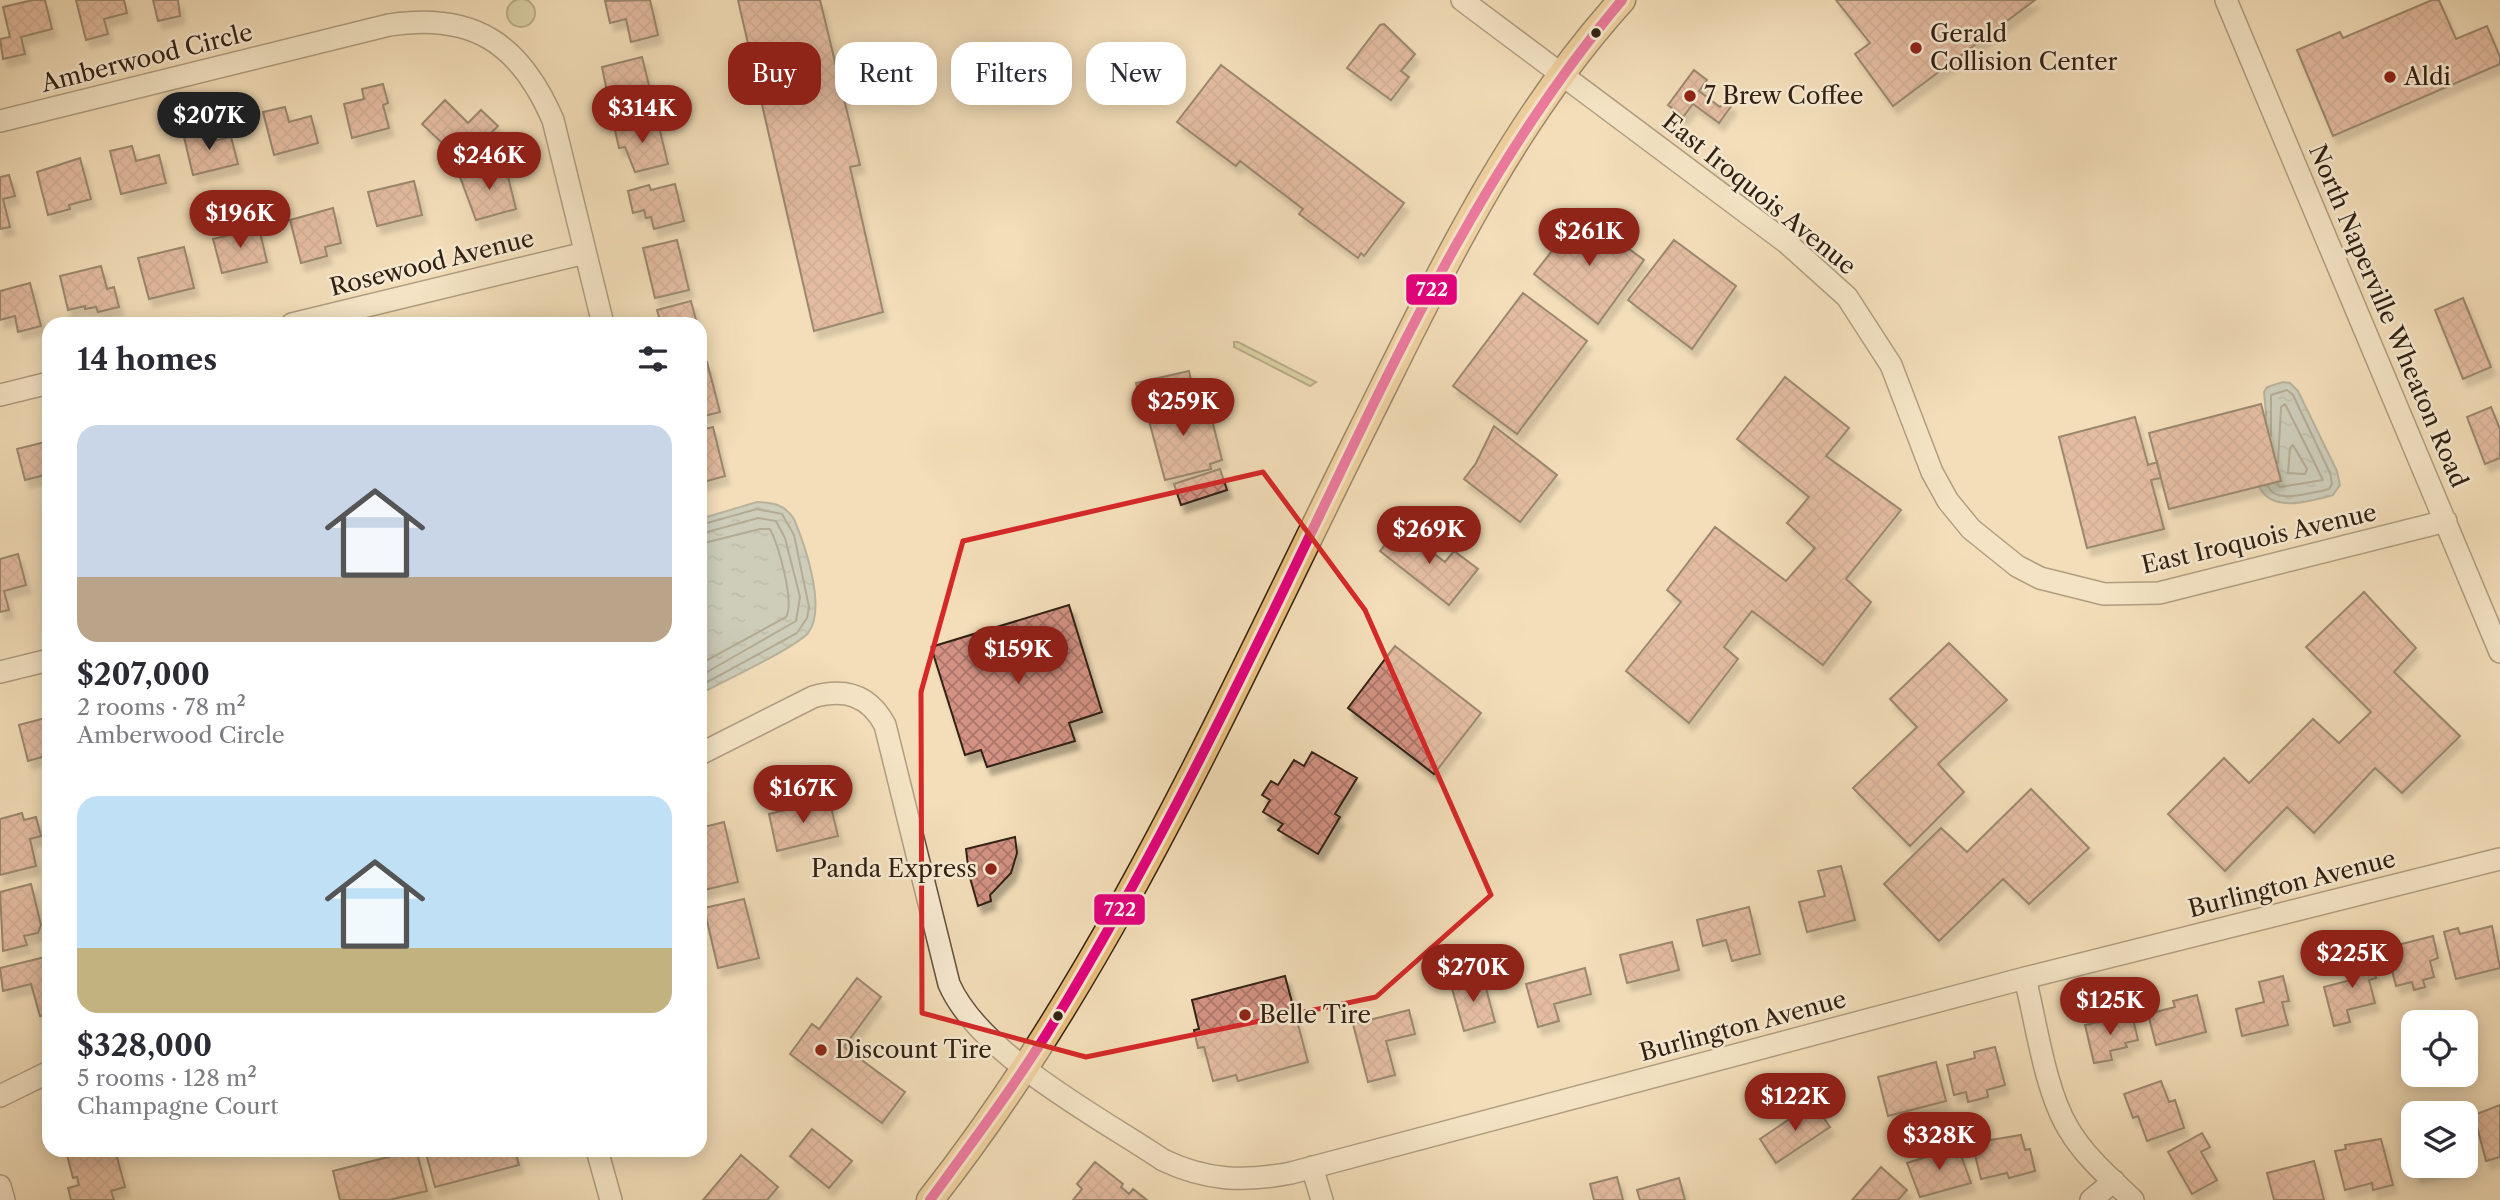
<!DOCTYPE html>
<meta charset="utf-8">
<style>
:root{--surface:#fff;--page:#f2f2f3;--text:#2b2b33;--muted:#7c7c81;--accent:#8f2418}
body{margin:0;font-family:"Libre Caslon Text",serif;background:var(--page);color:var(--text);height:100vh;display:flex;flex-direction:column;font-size:26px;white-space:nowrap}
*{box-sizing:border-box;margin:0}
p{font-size:23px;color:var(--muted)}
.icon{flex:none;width:38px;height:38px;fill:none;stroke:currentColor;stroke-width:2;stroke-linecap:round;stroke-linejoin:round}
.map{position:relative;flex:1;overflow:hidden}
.details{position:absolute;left:42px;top:317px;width:665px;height:840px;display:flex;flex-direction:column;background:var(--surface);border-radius:21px;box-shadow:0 4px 18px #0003}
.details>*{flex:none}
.banner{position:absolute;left:728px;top:42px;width:665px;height:63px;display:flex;gap:14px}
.fabs{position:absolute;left:2401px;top:1010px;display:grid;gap:14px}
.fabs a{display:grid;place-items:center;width:77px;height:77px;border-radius:14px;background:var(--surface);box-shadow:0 4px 18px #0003;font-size:35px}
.price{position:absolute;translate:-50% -60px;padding:0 16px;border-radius:24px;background:var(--accent);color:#fff;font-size:23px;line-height:46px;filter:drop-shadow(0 2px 4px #0008)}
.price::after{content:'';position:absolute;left:50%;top:42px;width:21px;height:16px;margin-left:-10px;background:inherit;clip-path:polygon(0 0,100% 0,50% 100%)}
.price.selected{background:#222;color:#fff}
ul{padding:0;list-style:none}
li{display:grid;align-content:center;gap:14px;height:371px;padding:0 35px}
li span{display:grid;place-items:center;height:217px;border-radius:21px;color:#555}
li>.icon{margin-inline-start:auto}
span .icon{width:126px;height:126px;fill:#fffc;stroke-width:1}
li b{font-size:30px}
h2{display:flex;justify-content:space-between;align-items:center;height:84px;padding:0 35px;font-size:30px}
.chip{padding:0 24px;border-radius:21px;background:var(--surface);box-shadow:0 4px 18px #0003;font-size:24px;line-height:63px}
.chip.selected{background:var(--accent);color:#fff}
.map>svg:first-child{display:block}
</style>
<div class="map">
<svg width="2500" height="1200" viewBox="0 0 2500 1200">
<defs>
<pattern id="water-ripples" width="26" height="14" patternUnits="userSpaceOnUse" patternTransform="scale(1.75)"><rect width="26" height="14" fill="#a1b9ba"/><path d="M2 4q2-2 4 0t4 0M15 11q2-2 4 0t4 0" fill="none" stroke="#849696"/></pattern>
<pattern id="building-cross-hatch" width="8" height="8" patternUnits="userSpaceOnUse" patternTransform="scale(1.75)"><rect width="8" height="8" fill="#d39283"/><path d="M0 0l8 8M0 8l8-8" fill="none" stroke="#ac776a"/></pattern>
<filter id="shadow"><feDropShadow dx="4.5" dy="8" stdDeviation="2" flood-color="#0004"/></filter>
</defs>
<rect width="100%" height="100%" fill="#f3deb9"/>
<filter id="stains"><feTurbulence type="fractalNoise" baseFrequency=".00286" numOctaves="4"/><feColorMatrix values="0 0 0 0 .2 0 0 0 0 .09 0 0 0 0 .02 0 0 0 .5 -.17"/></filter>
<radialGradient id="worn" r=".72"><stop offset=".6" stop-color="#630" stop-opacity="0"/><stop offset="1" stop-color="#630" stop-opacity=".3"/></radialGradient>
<path fill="#bdc18e" stroke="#777151" stroke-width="2" d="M507 13a14 14 0 1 1 28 0a14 14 0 1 1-28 0Z
M1234,342H1238L1316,382L1310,386L1234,347Z"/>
<path fill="url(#water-ripples)" stroke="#747c78" stroke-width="2" d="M2283,382L2290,383L2298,391L2337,471L2340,485L2333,495C2311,501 2273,513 2260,488L2266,413L2264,392L2267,387Z
M757,502C774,503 784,504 794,519C805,545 827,609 808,633C795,648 722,682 700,694V519Z"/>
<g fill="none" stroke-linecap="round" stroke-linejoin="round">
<path stroke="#696d67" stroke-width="2" d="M2293,445L2307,469L2305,474L2288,473L2290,448Z
M2277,484L2280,487L2323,480L2285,404L2281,407L2278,463
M2268,486C2275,504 2306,493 2322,491L2329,489L2332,484L2330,473L2293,395L2287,390L2271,395V436
M700,525L757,509L782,514L794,535L809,607L807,618L797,633L700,686
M700,534L758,518L776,521L785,538L800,597L796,621L700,676
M700,544L760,529H770C778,544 795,602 786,617L700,664"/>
</g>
<path fill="url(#building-cross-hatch)" stroke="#312114" stroke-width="2" filter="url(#shadow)" d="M33,0H45L52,29L21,37L25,54L3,59L0,39L10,37L3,7Z
M76,0H124L127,13L104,19L108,34L86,40Z
M153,0H178L180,16L158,21Z
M650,0L658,35L631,42L626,19L610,23L605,1Z
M738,0H820L860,165L850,167L883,312L814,331Z
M1836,0H2035L1893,106L1855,54L1870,43Z
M2432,0H2439L2456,39L2487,26L2500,57V64L2333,136L2297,50L2340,32L2343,38Z
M1384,24L1415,54L1401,71L1409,77L1391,100L1347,68L1380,25Z
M642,57L653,102L611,112L602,67Z
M1221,65L1404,203L1364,256L1361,253L1358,258L1299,214L1303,209L1240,161L1236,166L1177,122Z
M1694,70L1707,80L1699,91L1720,107L1726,101L1732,105L1719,123L1693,104L1683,117L1668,105Z
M383,84L388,103L383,105L389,128L352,138L344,104L364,99L362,89Z
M445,100L468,123L481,110L498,126L482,142L473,134L454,154L422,124Z
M285,107L289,122L311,116L318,143L274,155L263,112Z
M634,122L636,128L658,123L668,164L635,172L625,147L619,148L614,126Z
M205,127L208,142L231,137L238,164L193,175L183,133Z
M132,146L136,161L159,155L166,183L121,194L110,151Z
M80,158L91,199L69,205L70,209L48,215L37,172Z
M505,165L516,209L476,220L460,177Z
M9,175L15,196L3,199L10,227L0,229V177Z
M414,181L422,215L377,226L368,192Z
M675,184L684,221L654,229L651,217L646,218L644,210L633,213L628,191L649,185L651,190Z
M333,208L341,243L325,247L327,256L301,263L290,220Z
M1581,213L1644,260L1598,324L1534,274Z
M259,228L267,262L222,273L213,239Z
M677,240L689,290L655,298L643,248Z
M1674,240L1736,286L1692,349L1628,300Z
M184,247L194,288L149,299L138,258Z
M101,266L107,289L114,287L119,307L98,312L96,307L85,309V306L68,310L60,276Z
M30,283L41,326L18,332L15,316L0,320V291Z
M1523,293L1587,341L1517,434L1453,386Z
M2463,298L2491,367L2463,379L2435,310Z
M691,301L697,324H661L657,310Z
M707,362L720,412L700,417V364Z
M1189,371L1195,398L1145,406L1143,411L1136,383Z
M1785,377L1849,428L1826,456L1901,510L1846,579L1871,602L1823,665L1752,611L1724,647L1738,659L1689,723L1626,671L1681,602L1667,590L1715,527L1786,581L1815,548L1787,523L1809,497L1737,439Z
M1198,398L1201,399L1206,421L1212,420L1222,460L1210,464L1211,469L1165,480L1145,406Z
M2261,404L2281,481L2169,509L2149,433Z
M2491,407L2500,429V458L2485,464L2467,417Z
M2135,417L2148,465L2157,462L2161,478L2151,480L2164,529L2087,548L2059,437Z
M1494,426L1557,475L1520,522L1464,479L1476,463Z
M713,427L725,476L700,483V430Z
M49,441V474L25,480L17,449Z
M1220,469L1227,490L1181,505L1174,484Z
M1399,527L1445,562L1454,551L1478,569L1449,605L1380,551Z
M18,554L26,585L4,591L9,610L0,612V559Z
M2364,592L2416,648L2394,672L2460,736L2402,793L2375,768L2314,833L2287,807L2225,871L2168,814L2224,758L2249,783L2313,719L2339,743L2371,712L2306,647Z
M1069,605L1102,712L1069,723L1075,741L987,767L981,750L965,755L931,647Z
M1949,643L2007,700L1938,764L1964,792L1910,846L1853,788L1917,727L1890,699Z
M1395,646L1481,713L1434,774L1348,708Z
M49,717V755L28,761L19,725Z
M1312,752L1357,778L1335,814L1340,817L1318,854L1278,830L1283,824L1263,812L1270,800L1262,795L1271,781L1278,785L1294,760L1304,766Z
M2031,789L2089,848L2029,904L2003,879L1939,941L1884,884L1941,828L1967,852Z
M829,799L838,836L777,851L769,814Z
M22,813L24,820L36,817L41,836L30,839L36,866L0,875V819Z
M724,822L738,882L700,891V828Z
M1015,837L1017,853L1011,873L990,895L991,901L978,906L969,874L966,849Z
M1841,866L1855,920L1807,932L1799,902L1825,896L1818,871Z
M31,884L41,925L38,933L24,936L27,945L3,951L0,892Z
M744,899L759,958L718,968L704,908Z
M1749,907L1760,954L1732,961L1726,940L1703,946L1697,920Z
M2492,926L2500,968L2456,979L2444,932L2458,928L2460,934Z
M2433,936L2438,958L2430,961L2434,977L2423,980L2425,987L2414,990L2412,982L2396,986L2386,948Z
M1672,942L1679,970L1627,983L1620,955Z
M2370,955L2376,978L2369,980L2375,1003L2347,1010L2350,1022L2334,1026L2324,987L2351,980L2346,961Z
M49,956V1014L40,1016L31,984L3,991L0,968Z
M1585,968L1591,994L1554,1004L1559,1021L1538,1027L1526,984Z
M1285,976L1308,1062L1238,1081L1236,1075L1213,1081L1204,1047L1198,1048L1194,1030L1199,1029L1192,1000Z
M2283,976L2289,1001L2282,1002L2288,1025L2242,1036L2236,1009L2264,1002L2259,982Z
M1483,977L1495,1022L1464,1031L1451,985Z
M857,978L881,997L844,1047L905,1092L882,1123L790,1054L812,1024L819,1029Z
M2197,995L2206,1032L2156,1045L2148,1014L2175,1007L2173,1001Z
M1409,1010L1415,1034L1386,1041L1395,1075L1368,1082L1353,1024Z
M2132,1015L2138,1040L2125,1043L2127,1047L2110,1051L2112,1060L2094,1063L2085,1025Z
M1995,1047L2005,1085L1987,1090L1988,1097L1968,1102L1966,1092L1954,1095L1947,1065L1975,1058L1974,1052Z
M1936,1062L1946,1101L1888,1116L1878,1077Z
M2161,1081L2169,1102L2175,1100L2184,1128L2147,1141L2138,1116L2133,1118L2124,1094Z
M1813,1103L1830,1127L1776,1163L1760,1139Z
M2500,1105V1157L2486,1161L2474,1115Z
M812,1129L852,1161L829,1188L790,1156Z
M2202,1133L2210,1147L2201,1152L2217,1180L2192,1194L2168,1152Z
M2413,1133V1166H2455L2416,1176L2405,1135Z
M2021,1135L2025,1150L2030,1149L2035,1171L2009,1178L2007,1173L1981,1179L1972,1143Z
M2381,1139L2393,1185L2373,1190L2372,1183L2345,1190L2335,1151L2346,1149L2345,1145Z
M1958,1147L1971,1183L1920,1197L1907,1163Z
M89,1150H115L125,1187L111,1191L114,1200H71L68,1188L79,1185L77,1177L73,1178L67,1155Z
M416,1150L427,1191L389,1200H340L333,1171Z
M425,1150H515L519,1165L435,1187Z
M741,1155L778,1187L767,1200H703Z
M2314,1161L2324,1200H2274L2267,1173Z
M1095,1162L1123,1184L1121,1187L1129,1194L1133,1189L1147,1200H1073L1082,1189L1077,1184Z
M1881,1167L1907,1190L1898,1200H1852Z
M1617,1177L1623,1200H1594L1590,1184Z
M1679,1178L1685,1200H1640L1637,1190Z"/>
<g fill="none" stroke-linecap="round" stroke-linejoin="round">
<defs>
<path id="minor" d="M1462,0L1787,243L1847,297L1891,365L1932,472L1948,501L1971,529L2017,566L2040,578L2104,594L2159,593L2446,521
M2226,0L2500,652
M0,121L389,25C474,12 520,44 553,120L603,324
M292,324L585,253
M0,395L49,383
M0,672L49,660
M700,754L813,697C845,688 869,695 885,725L949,984C980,1055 1099,1117 1163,1160C1207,1181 1244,1182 1291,1173L2025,978L2500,859
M2025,978C2036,1022 2045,1090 2068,1128C2084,1156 2110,1178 2133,1200
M0,1096L49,1072
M597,1150L611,1200
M1312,1167L1322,1200
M0,1186L4,1200
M2091,1200L2114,1181"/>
<path id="major" d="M930,1200C1111,971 1233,688 1363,428C1438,278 1508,126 1622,0"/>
</defs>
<use href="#minor" stroke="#62503d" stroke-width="24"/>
<use href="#major" stroke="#312114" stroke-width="29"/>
<use href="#minor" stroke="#f7ead2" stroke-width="21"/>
<use href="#major" stroke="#eabf7c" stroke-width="26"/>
<defs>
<path id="bus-1" d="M930,1200C974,1140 1019,1080 1057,1017C1142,877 1215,732 1286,585C1384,383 1476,173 1622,0"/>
</defs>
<use href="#bus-1" stroke="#f7ead2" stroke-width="16"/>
<use href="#bus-1" stroke="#e5007d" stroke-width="10"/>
</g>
<path d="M0 0H2500V1200H0ZM1263,472L1365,610L1491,895L1376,997L1086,1057L922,1013L921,692L963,541Z" fill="#f3deb9" fill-opacity=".55" fill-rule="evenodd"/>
<path fill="none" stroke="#d62828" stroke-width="5" stroke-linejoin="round" d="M1263,472L1365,610L1491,895L1376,997L1086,1057L922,1013L921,692L963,541Z"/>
<g fill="#312114" stroke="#f7ead2" stroke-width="2.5">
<circle cx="1596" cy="33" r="6"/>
<circle cx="1058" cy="1016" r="6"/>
</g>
<g fill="#8f2418" stroke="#f7ead2" stroke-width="2.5">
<circle cx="1916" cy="48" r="7"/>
<circle cx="2390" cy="77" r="7"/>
<circle cx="1690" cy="96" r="7"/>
<circle cx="991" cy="869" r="7"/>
<circle cx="1245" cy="1015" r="7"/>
<circle cx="821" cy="1050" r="7"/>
</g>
<g text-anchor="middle" stroke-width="5" stroke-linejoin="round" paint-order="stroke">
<g font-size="24" fill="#312114" stroke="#f7ead2" text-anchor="start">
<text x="1930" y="42">Gerald<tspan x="1930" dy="28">Collision Center</tspan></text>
<text x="2404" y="85">Aldi</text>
<text x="1704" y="104">7 Brew Coffee</text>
<text x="977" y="877" text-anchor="end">Panda Express</text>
<text x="1259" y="1023">Belle Tire</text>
<text x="835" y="1058">Discount Tire</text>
</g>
<g font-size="24" fill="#312114" stroke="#f7ead2">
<text transform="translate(147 58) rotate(-14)" y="8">Amberwood Circle</text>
<text transform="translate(1759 194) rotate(39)" y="8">East Iroquois Avenue</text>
<text transform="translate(432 263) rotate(-14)" y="8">Rosewood Avenue</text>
<text transform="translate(2388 316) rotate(67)" y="8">North Naperville Wheaton Road</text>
<text transform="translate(2259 539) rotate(-13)" y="8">East Iroquois Avenue</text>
<text transform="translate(2292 884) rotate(-14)" y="8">Burlington Avenue</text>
<text transform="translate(1743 1026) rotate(-15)" y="8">Burlington Avenue</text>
</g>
</g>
<g stroke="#f7ead2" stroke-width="2.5">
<rect x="1405" y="273" width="53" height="33" rx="7" fill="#e5007d"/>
<rect x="1093" y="893" width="53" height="33" rx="7" fill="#e5007d"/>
</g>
<g font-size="19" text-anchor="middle" font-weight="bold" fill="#fff">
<text x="1432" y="296">722</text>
<text x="1120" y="916">722</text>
</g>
<rect width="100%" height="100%" filter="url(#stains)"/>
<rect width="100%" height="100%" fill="url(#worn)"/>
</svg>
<div class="fabs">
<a><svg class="icon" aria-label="locate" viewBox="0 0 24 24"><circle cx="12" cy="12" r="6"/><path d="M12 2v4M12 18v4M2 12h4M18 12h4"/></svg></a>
<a><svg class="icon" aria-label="layers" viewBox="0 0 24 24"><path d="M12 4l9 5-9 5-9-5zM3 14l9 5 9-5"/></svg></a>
</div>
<b class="price" style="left:642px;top:145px">$314K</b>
<b class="price selected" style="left:209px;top:152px">$207K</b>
<b class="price" style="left:489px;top:192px">$246K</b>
<b class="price" style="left:240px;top:250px">$196K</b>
<b class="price" style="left:1589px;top:268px">$261K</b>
<b class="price" style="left:1183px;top:438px">$259K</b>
<b class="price" style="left:1429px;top:566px">$269K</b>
<b class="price" style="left:1018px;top:686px">$159K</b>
<b class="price" style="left:803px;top:825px">$167K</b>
<b class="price" style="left:2352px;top:990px">$225K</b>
<b class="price" style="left:1473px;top:1004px">$270K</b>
<b class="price" style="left:2110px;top:1037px">$125K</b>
<b class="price" style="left:1795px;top:1133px">$122K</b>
<b class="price" style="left:1939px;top:1172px">$328K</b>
<div class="banner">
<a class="chip selected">Buy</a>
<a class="chip">Rent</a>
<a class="chip">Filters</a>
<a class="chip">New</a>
</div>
<section class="details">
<h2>14 homes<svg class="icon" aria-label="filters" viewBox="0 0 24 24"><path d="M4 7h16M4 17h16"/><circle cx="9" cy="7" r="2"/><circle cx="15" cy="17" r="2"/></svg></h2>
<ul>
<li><span style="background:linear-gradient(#c9d6e8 70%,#b9a48a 0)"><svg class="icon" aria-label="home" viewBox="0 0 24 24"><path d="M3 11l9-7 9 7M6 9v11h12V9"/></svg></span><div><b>$207,000</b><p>2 rooms · 78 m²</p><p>Amberwood Circle</p></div></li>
<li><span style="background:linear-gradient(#bfe0f5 70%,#c2b280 0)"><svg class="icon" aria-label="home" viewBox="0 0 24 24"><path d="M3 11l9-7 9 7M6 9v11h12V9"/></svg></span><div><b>$328,000</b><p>5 rooms · 128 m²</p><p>Champagne Court</p></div></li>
</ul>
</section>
</div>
